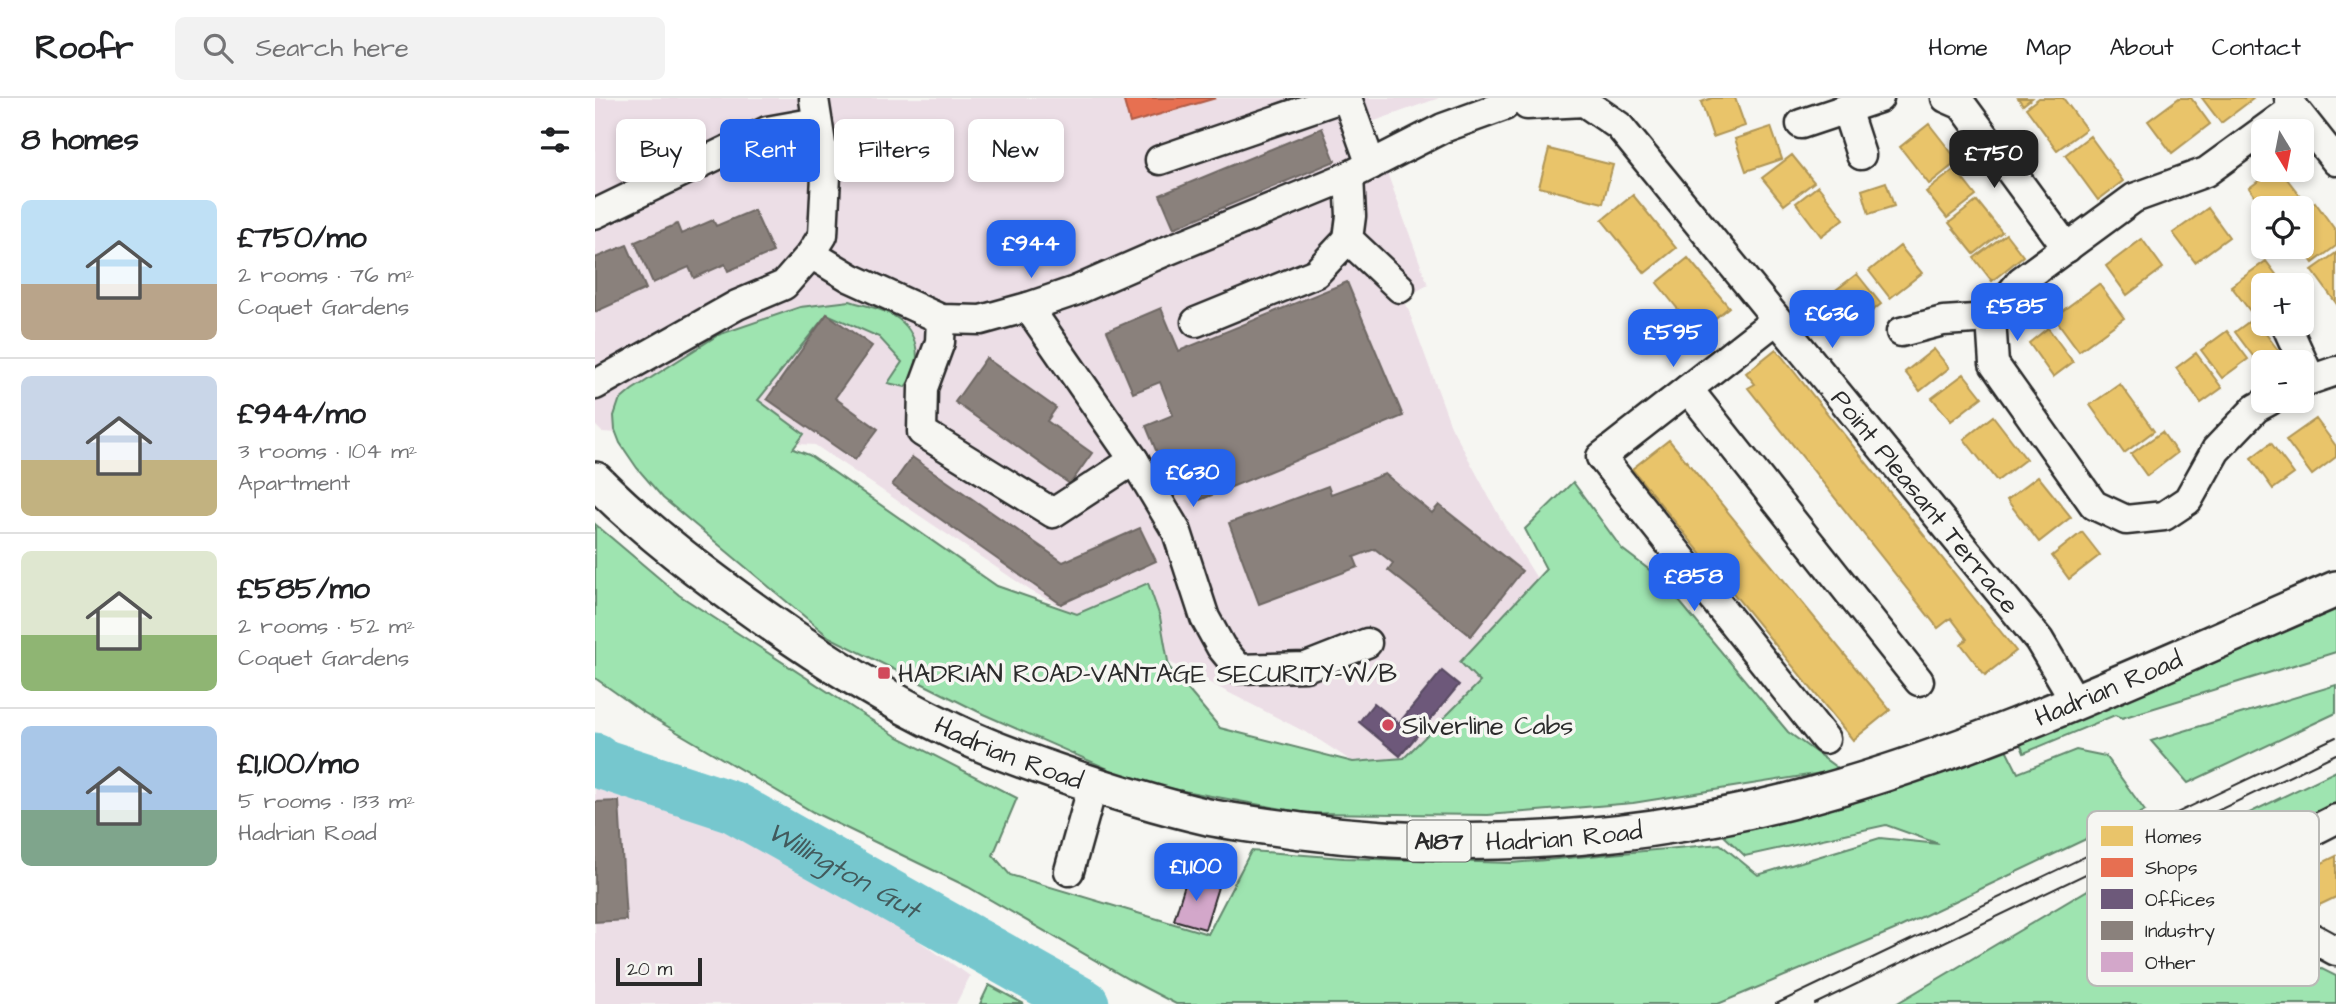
<!DOCTYPE html>
<meta charset="utf-8">
<style>
:root{--surface:#fff;--page:#f2f2f2;--text:#202124;--muted:#757577;--line:#e0e0e0;--accent:#2563eb}
body{margin:0;font-family:"Architects Daughter",sans-serif;background:var(--page);color:var(--text);height:100vh;display:flex;flex-direction:column;font-size:26px;white-space:nowrap}
*{box-sizing:border-box;margin:0}
p{font-size:23px;color:var(--muted)}
.icon{flex:none;width:38px;height:38px;fill:none;stroke:currentColor;stroke-width:2;stroke-linecap:round;stroke-linejoin:round}
.map{position:relative;flex:1;overflow:hidden}
.side{display:flex;flex-direction:column;background:var(--surface);width:595px}
.side>*{flex:none}
.top-card{position:absolute;left:21px;top:21px;width:665px;height:63px;display:flex;gap:14px}
.needle{width:46px;rotate:170deg}
.controls{position:absolute;left:1656px;top:21px;display:grid;gap:14px}
.controls a{display:grid;place-items:center;width:63px;height:63px;border-radius:10px;background:var(--surface);box-shadow:0 4px 10px #0003;font-size:35px}
.scale{position:absolute;left:21px;bottom:18px;width:86px;box-sizing:border-box;padding-left:7px;border:4px solid #2b2b2b;border-top:0;font-size:19px;line-height:24px;white-space:nowrap;color:#2b2b2b;-webkit-text-stroke:5px #f6f6f2;paint-order:stroke}
.price{position:absolute;translate:-50% -60px;padding:0 16px;border-radius:14px;background:var(--accent);color:#fff;font-size:23px;line-height:46px;filter:drop-shadow(0 2px 4px #0008)}
.price::after{content:'';position:absolute;left:50%;top:42px;width:21px;height:16px;margin-left:-10px;background:inherit;clip-path:polygon(0 0,100% 0,50% 100%)}
.price.current{background:#222;color:#fff}
ul{padding:0;list-style:none}
li{display:flex;align-items:center;gap:21px;height:175px;padding:0 21px}
li+li{border-top:2px solid var(--line)}
li span{display:grid;place-items:center;flex:none;width:196px;height:140px;border-radius:10px;color:#555}
li>.icon{margin-inline-start:auto}
span .icon{width:84px;height:84px;fill:#fffc;stroke-width:1}
li b{font-size:30px}
h2{display:flex;justify-content:space-between;align-items:center;height:84px;padding:0 21px;font-size:30px}
.tag{padding:0 24px;border-radius:10px;background:var(--surface);box-shadow:0 4px 10px #0003;font-size:24px;line-height:63px}
.tag.current{background:var(--accent);color:#fff}
header{display:flex;align-items:center;gap:42px;box-sizing:border-box;height:98px;padding:0 35px;background:var(--surface);border-bottom:2px solid var(--line)}
header strong{font-size:33px}
nav{display:flex;gap:38px;margin-inline-start:auto;font-size:24px}
.search{width:490px;height:63px;background:var(--page);display:flex;align-items:center;gap:18px;box-sizing:border-box;padding:0 24px;border-radius:10px;color:var(--muted);font-size:26px}
main{display:flex;flex:1;min-height:0}
.map>svg:first-child{display:block}
</style>
<header>
<strong>Roofr</strong>
<div class="search"><svg class="icon" aria-label="search" viewBox="0 0 24 24"><circle cx="10" cy="10" r="6"/><path d="M15 15l6 6"/></svg>Search here</div>
<nav><a>Home</a><a>Map</a><a>About</a><a>Contact</a></nav>
</header>
<main>
<section class="side">
<h2>8 homes<svg class="icon" aria-label="filters" viewBox="0 0 24 24"><path d="M4 7h16M4 17h16"/><circle cx="9" cy="7" r="2"/><circle cx="15" cy="17" r="2"/></svg></h2>
<ul>
<li><span style="background:linear-gradient(#bfe0f5 60%,#b9a48a 0)"><svg class="icon" aria-label="home" viewBox="0 0 24 24"><path d="M3 11l9-7 9 7M6 9v11h12V9"/></svg></span><div><b>£750/mo</b><p>2 rooms · 76 m²</p><p>Coquet Gardens</p></div></li>
<li><span style="background:linear-gradient(#c9d6e8 60%,#c2b280 0)"><svg class="icon" aria-label="home" viewBox="0 0 24 24"><path d="M3 11l9-7 9 7M6 9v11h12V9"/></svg></span><div><b>£944/mo</b><p>3 rooms · 104 m²</p><p>Apartment</p></div></li>
<li><span style="background:linear-gradient(#dfe7d0 60%,#8fb573 0)"><svg class="icon" aria-label="home" viewBox="0 0 24 24"><path d="M3 11l9-7 9 7M6 9v11h12V9"/></svg></span><div><b>£585/mo</b><p>2 rooms · 52 m²</p><p>Coquet Gardens</p></div></li>
<li><span style="background:linear-gradient(#a9c7e8 60%,#7fa58c 0)"><svg class="icon" aria-label="home" viewBox="0 0 24 24"><path d="M3 11l9-7 9 7M6 9v11h12V9"/></svg></span><div><b>£1,100/mo</b><p>5 rooms · 133 m²</p><p>Hadrian Road</p></div></li>
</ul>
</section>
<div class="map">
<svg width="1741" height="906" viewBox="0 0 1741 906">
<rect width="100%" height="100%" fill="#f6f6f2"/>
<filter id="ink" filterUnits="userSpaceOnUse"><feTurbulence type="fractalNoise" baseFrequency=".0143" numOctaves="2"/><feDisplacementMap in="SourceGraphic" scale="14" xChannelSelector="R" yChannelSelector="G"/><feConvolveMatrix kernelMatrix="1 2 1 2 8 2 1 2 1" color-interpolation-filters="sRGB"/></filter>
<g filter="url(#ink)">
<path fill="#ecdee6" d="M0,0H844L774,25L833,187L809,200L856,328L910,429L946,487L866,565L885,583L809,660L758,664L718,638L436,493L220,347L7,334L0,327Z
M0,680L146,721L375,878L361,906H0Z"/>
<path fill="#9ee4b0" stroke="#64886e" stroke-width="2" d="M255,203C267,207 281,209 293,215C323,228 331,264 310,289L293,285L307,264L284,239L232,216L163,302L209,336L198,351L214,357L402,488L482,516L553,485L565,519L574,569L625,630L758,664L809,660L885,584L865,564L951,471L930,431L978,384L1027,451L1065,480L1193,634L1245,672L1038,705L893,717L710,715L545,685L388,616L234,539L68,400L42,370L25,345L20,332L19,318L24,303L37,292L123,237L205,209Z
M0,426L84,497L301,638L422,700L398,757L415,777L613,836L656,753L749,760L917,765L1125,746L1163,777L1285,740L1344,746L1291,727L1150,758L1126,735L1409,647L1423,675L1481,652L1510,658L1550,713L1299,832L1123,906H581L533,881L373,789L218,714L48,614L0,580Z
M1741,505V554L1527,620L1520,617L1429,655L1423,640Z
M1741,587V615L1593,685L1556,643Z
M1741,673V705L1641,755L1617,733Z
M1575,754L1603,783L1595,790L1627,821L1741,878V906H1301L1528,771Z
M394,887L429,906H385Z"/>
<path fill="#e9c46a" stroke="#b09657" stroke-width="2" d="M1117,0H1140L1150,28L1118,39L1106,4Z
M1423,0H1437L1428,7Z
M1444,0H1468L1491,31L1462,52L1431,10Z
M1584,0H1596L1615,26L1577,55L1553,23Z
M1607,0H1657L1658,1L1626,25Z
M1334,26L1363,63L1334,86L1305,49Z
M1176,29L1187,61L1151,73L1140,41Z
M1495,38L1528,83L1503,102L1470,57Z
M954,51L1018,67L1008,105L944,89Z
M1197,57L1219,84L1189,107L1167,80Z
M1360,71L1381,98L1352,120L1331,94Z
M1679,72H1685L1706,99L1691,110H1668L1654,90Z
M1291,84L1299,108L1274,116L1267,92Z
M1223,88L1249,121L1226,138L1201,105Z
M1038,97L1081,150L1050,175L1007,122Z
M1382,103L1407,134L1379,156L1354,125Z
M1720,104L1741,133V148L1718,165L1706,149V114Z
M1613,110L1634,139L1600,164L1578,135Z
M1411,136L1428,158L1397,183L1379,160Z
M1547,141L1568,170L1532,197L1511,168Z
M1305,148L1327,175L1295,200L1274,173Z
M1741,155V205L1717,172Z
M1093,160L1134,209L1102,235L1062,185Z
M1671,163L1689,187H1668V204L1655,213L1636,188Z
M1262,176L1286,206L1253,232L1229,201Z
M1504,186L1529,220L1484,253L1459,219Z
M1659,220L1683,252L1664,266L1640,234Z
M1453,230L1478,264L1458,279L1434,245Z
M1632,233L1653,261L1627,280L1606,252Z
M1181,251L1421,553L1390,577L1366,546L1372,541L1356,520L1343,530L1153,290L1160,286L1151,275Z
M1339,251L1354,270L1325,293L1310,274Z
M1601,255L1627,290L1606,305L1581,270Z
M1369,276L1387,299L1356,323L1337,300Z
M1525,286L1559,333L1529,355L1495,307Z
M1398,318L1431,361L1402,383L1369,341Z
M1721,321L1741,348V359L1717,377L1691,342Z
M1567,334L1582,355L1552,378L1536,356Z
M1074,342L1295,612L1258,642L1037,371Z
M1676,345L1699,376L1678,391L1656,360Z
M1443,378L1476,419L1444,444L1412,402Z
M1487,434L1505,457L1474,481L1457,458Z
M1741,758V799L1718,810L1684,786Z"/>
<path fill="#e76f51" stroke="#af5b46" stroke-width="2" d="M528,0H621L535,25Z"/>
<path fill="#6d597a" stroke="#594b62" stroke-width="2" d="M847,573L864,587L805,658L764,624L779,605L804,625Z"/>
<path fill="#8a817c" stroke="#6e6764" stroke-width="2" d="M727,30L740,63L579,130L565,97Z
M159,112L178,154L133,173L130,166L99,180L94,169L58,185L40,144L82,126L86,136L118,122L121,128Z
M32,147L51,191L0,214V160Z
M752,184L808,318L605,402L589,363L569,372L551,328L578,317L565,284L538,295L512,233L566,210L584,253Z
M232,216L277,248L240,300L283,331L260,362L172,301Z
M391,260L461,310L452,323L497,355L475,386L360,304Z
M317,359L468,464L545,430L561,463L466,506L297,387Z
M790,376L837,415L844,407L927,473L876,538L793,472L798,465L780,451L759,459L763,469L664,506L634,425L733,388L736,396Z
M24,703L31,822L0,824V704Z"/>
<g fill="none" stroke-linecap="round" stroke-linejoin="round">
<path stroke="#76c7ce" stroke-width="51" id="s1" d="M0,660L4,665L138,709L489,906"/>
</g>
<path fill="#d3a7ca" stroke="#2b2b2b" stroke-width="2" d="M592,780L623,789L610,831L579,822Z"/>
<g fill="none" stroke-linecap="round" stroke-linejoin="round">
<defs>
<g id="minor">
<path d="M752,0L776,67"/>
<path d="M1351,0L1367,7L1472,150"/>
<path d="M1694,0L1699,10L1741,63"/>
<path id="s2" d="M932,7L989,4L1024,28L1444,542L1480,603"/>
<path d="M1251,11L1266,57"/>
<path d="M1206,26L1284,0"/>
<path d="M565,62L746,0"/>
<path d="M754,78L756,118L753,141L805,190"/>
<path d="M0,116L172,33L222,24"/>
<path d="M216,156L228,137L231,78L219,1"/>
<path d="M433,209L539,362L582,434L610,520L626,549L644,571L711,569L772,545"/>
<path d="M346,221L345,244L328,290L327,334L458,415L539,362"/>
<path d="M1181,222L1006,359L1230,641"/>
<path d="M601,224L721,175L753,141"/>
<path d="M1692,229L1715,280"/>
<path d="M1306,234L1348,223L1396,220"/>
<path d="M1706,285L1741,273"/>
<path d="M0,287L142,207L189,187L216,156L256,180L346,221L386,222L433,209L480,193L569,154L754,78L848,30L909,8"/>
<path d="M1093,291L1324,583"/>
<path d="M1674,303L1661,310L1621,352L1593,402L1569,418L1531,422L1499,407L1399,266L1396,220L1426,183L1539,100L1611,74L1699,10"/>
<path d="M1741,721L1627,779L1643,797L1653,805L1741,853"/>
<path d="M474,773L498,687"/>
</g>
<g id="major">
<path id="s3" d="M0,382C51,433 109,477 168,519C227,561 289,600 354,631C388,648 424,661 459,673C510,691 561,707 613,719C644,725 676,729 707,733C870,754 1035,743 1195,703C1382,655 1564,567 1741,491"/>
</g>
</defs>
<use href="#minor" stroke="#2b2b2b" stroke-width="33"/>
<use href="#major" stroke="#2b2b2b" stroke-width="40"/>
<use href="#minor" stroke="#f6f6f2" stroke-width="28"/>
<use href="#major" stroke="#f6f6f2" stroke-width="35"/>
<path stroke="#2b2b2b" stroke-width="2" d="M1181,906L1741,639
M1220,906L1741,656"/>
</g>
</g>
<g fill="#d1495b" stroke="#f6f6f2" stroke-width="2.5">
<rect x="282" y="568" width="14" height="14" rx="3.5"/>
<circle cx="793" cy="627" r="7"/>
</g>
<g text-anchor="middle" stroke-width="7" stroke-linejoin="round" paint-order="stroke">
<rect fill="#f6f6f2" stroke="#686867" stroke-width="2" x="812.5" y="722.5" width="63" height="41" rx="5"/>
<g font-size="24" font-weight="bold" fill="#2b2b2b">
<text x="844" y="751">A187</text>
</g>
<g font-size="26" fill="#2b2b2b" stroke="#f6f6f2">
<text dy="9" stroke="none"><textPath href="#s2" startOffset="584">Point Pleasant Terrace</textPath></text>
<text dy="9" stroke="none"><textPath href="#s3" startOffset="1633">Hadrian Road</textPath></text>
<text dy="9" stroke="none"><textPath href="#s3" startOffset="499">Hadrian Road</textPath></text>
<text dy="9" stroke="none"><textPath href="#s3" startOffset="1066">Hadrian Road</textPath></text>
</g>
<g font-size="26" fill="#2b2b2b" stroke="#f6f6f2" text-anchor="start">
<text x="303" y="584">HADRIAN ROAD-VANTAGE SECURITY-W/B</text>
<text x="807" y="636">Silverline Cabs</text>
</g>
<g font-size="28" font-style="italic" fill="#425a5c" stroke="#f6f6f2">
<text dy="10" stroke="none"><textPath href="#s1" startOffset="275">Willington Gut</textPath></text>
</g>
</g>
<rect x="1492" y="713" width="232" height="175" rx="10" fill="#f6f6f2" stroke="#b9b9b6" stroke-width="2"/>
<rect x="1506" y="728" width="32" height="20" fill="#e9c46a"/>
<rect x="1506" y="760" width="32" height="19" fill="#e76f51"/>
<rect x="1506" y="791" width="32" height="20" fill="#6d597a"/>
<rect x="1506" y="823" width="32" height="19" fill="#8a817c"/>
<rect x="1506" y="854" width="32" height="20" fill="#d3a7ca"/>
<g font-size="19" fill="#2b2b2b">
<text x="1550" y="745">Homes</text>
<text x="1550" y="776">Shops</text>
<text x="1550" y="808">Offices</text>
<text x="1550" y="839">Industry</text>
<text x="1550" y="871">Other</text>
</g>
</svg>
<div class="controls">
<a><svg class="needle" viewBox="-14 -14 28 28"><path d="M0-13l5 13h-10z" fill="#e53935"/><path d="M0 13l5-13h-10z" fill="#757577"/></svg></a>
<a><svg class="icon" aria-label="locate" viewBox="0 0 24 24"><circle cx="12" cy="12" r="6"/><path d="M12 2v4M12 18v4M2 12h4M18 12h4"/></svg></a>
<a>+</a>
<a>−</a>
</div>
<div class="scale">20 m</div>
<b class="price current" style="left:1399px;top:92px">£750</b>
<b class="price" style="left:436px;top:182px">£944</b>
<b class="price" style="left:1422px;top:245px">£585</b>
<b class="price" style="left:1237px;top:252px">£636</b>
<b class="price" style="left:1078px;top:271px">£595</b>
<b class="price" style="left:598px;top:411px">£630</b>
<b class="price" style="left:1099px;top:515px">£858</b>
<b class="price" style="left:601px;top:805px">£1,100</b>
<div class="top-card">
<a class="tag">Buy</a>
<a class="tag current">Rent</a>
<a class="tag">Filters</a>
<a class="tag">New</a>
</div>
</div>
</main>
